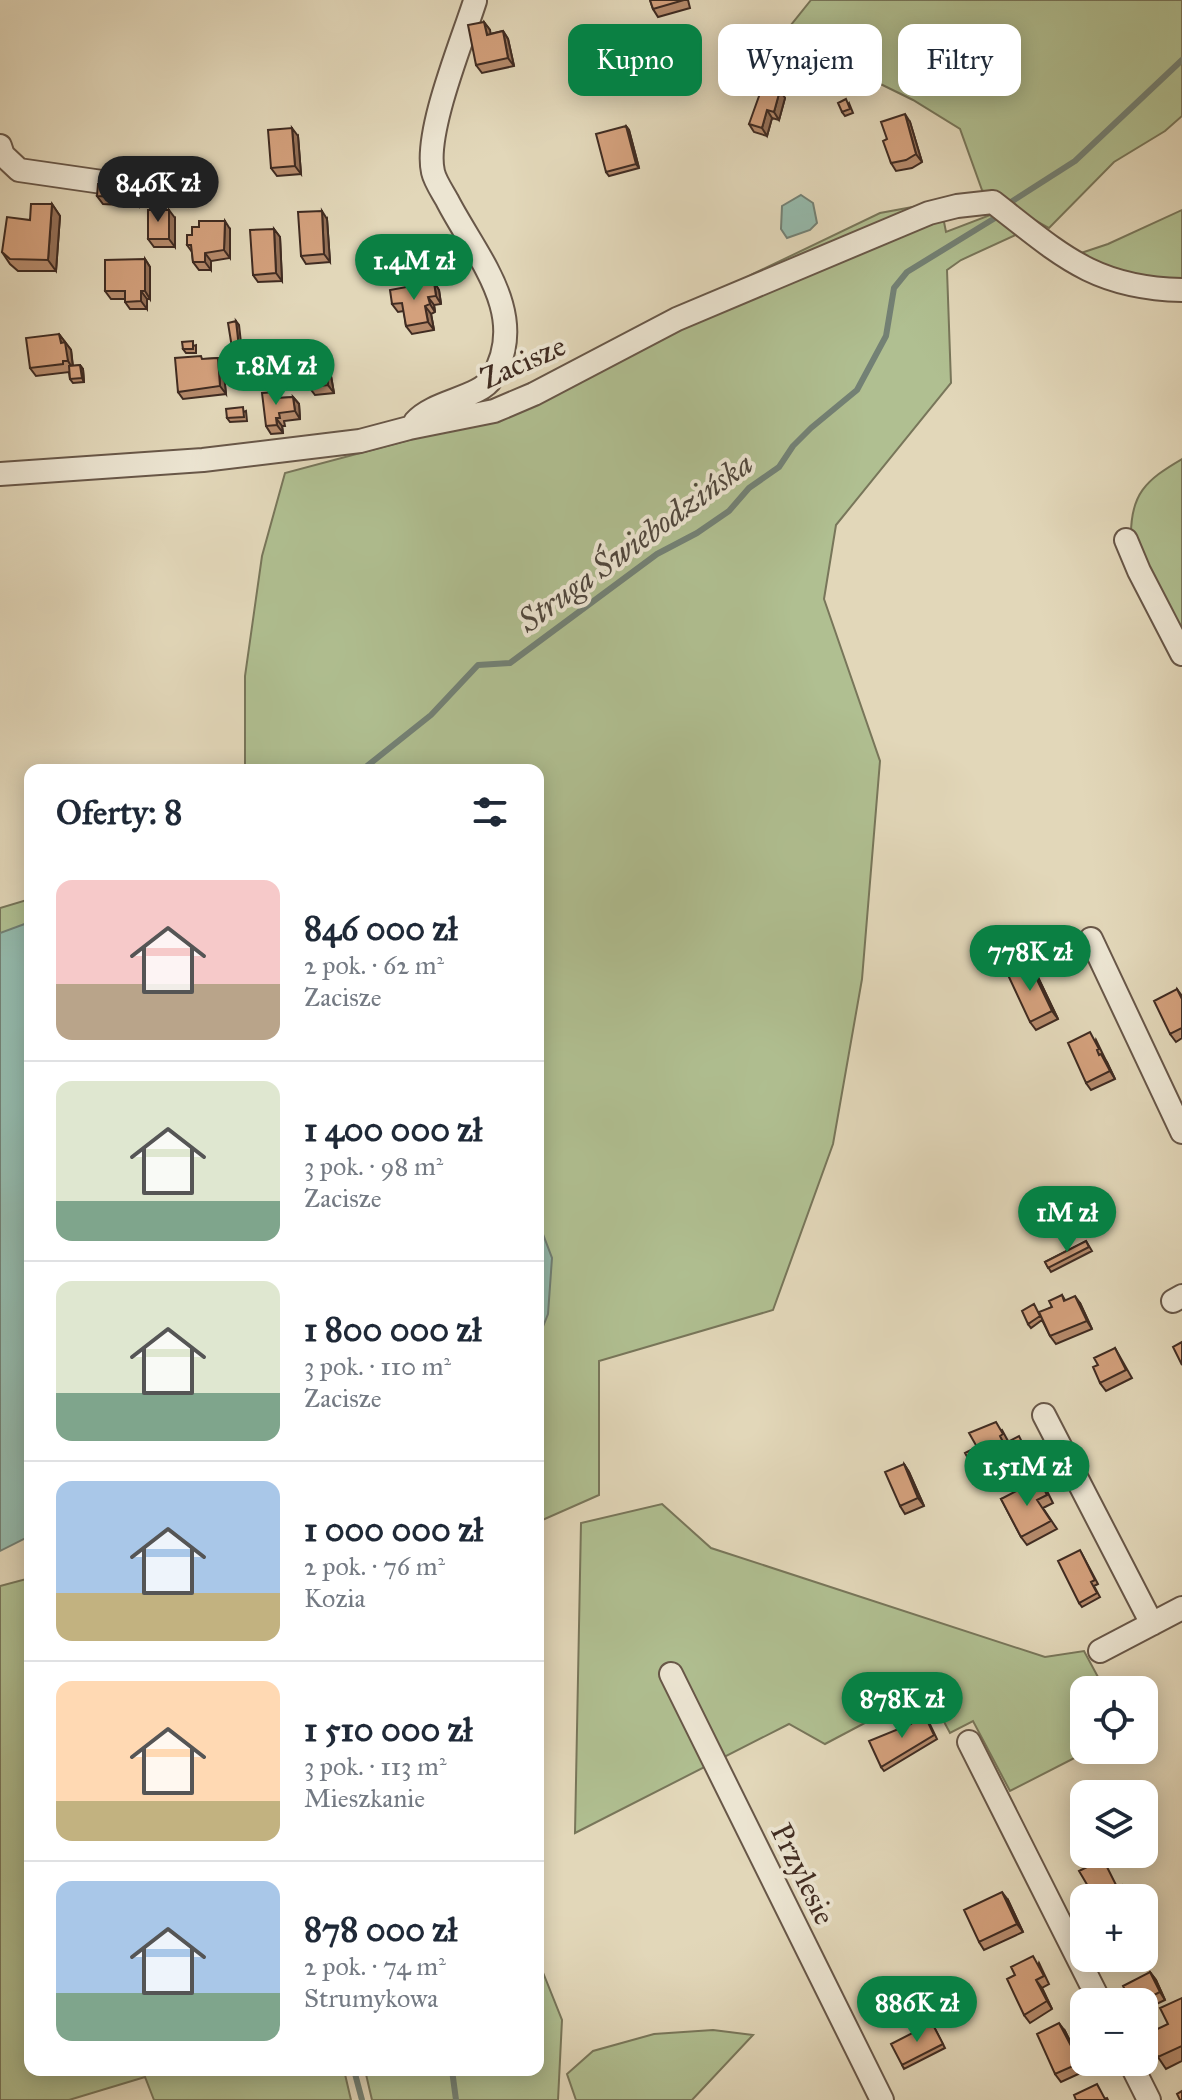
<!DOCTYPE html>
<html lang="pl">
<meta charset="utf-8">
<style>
:root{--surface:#fff;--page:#f6f6f7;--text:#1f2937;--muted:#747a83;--line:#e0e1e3;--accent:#0b8043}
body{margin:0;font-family:"IM FELL Great Primer",serif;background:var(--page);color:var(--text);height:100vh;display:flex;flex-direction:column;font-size:30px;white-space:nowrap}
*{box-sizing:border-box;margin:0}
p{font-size:26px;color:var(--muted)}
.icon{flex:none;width:44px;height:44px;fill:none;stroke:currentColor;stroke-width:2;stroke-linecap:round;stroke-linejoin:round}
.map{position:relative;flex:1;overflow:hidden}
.side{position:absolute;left:24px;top:764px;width:520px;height:1312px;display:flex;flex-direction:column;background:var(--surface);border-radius:16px;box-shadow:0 4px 20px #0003}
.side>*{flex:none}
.top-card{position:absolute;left:568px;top:24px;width:494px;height:72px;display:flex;gap:16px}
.fabs{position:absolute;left:1070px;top:1676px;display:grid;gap:16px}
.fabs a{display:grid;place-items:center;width:88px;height:88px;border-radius:16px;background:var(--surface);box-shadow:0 4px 20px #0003;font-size:40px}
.price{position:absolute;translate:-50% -68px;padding:0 18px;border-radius:28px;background:var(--accent);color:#fff;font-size:26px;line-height:52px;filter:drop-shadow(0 2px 4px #0008)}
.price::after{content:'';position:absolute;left:50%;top:48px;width:24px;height:18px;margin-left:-12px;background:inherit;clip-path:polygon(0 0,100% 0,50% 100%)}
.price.active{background:#222;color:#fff}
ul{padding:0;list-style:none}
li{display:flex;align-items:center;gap:24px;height:200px;padding:0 32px}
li+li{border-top:2px solid var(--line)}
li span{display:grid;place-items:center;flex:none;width:224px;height:160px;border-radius:16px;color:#555}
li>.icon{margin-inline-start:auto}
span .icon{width:96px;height:96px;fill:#fffc;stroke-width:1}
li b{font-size:34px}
h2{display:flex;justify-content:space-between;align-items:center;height:96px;padding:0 32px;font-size:34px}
.tag{padding:0 28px;border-radius:16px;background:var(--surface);box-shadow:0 4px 20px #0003;font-size:28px;line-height:72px}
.tag.active{background:var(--accent);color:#fff}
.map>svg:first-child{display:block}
</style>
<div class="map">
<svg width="1182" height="2100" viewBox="0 0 1182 2100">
<rect width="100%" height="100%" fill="#e2d7b9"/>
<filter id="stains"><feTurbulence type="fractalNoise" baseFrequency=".0025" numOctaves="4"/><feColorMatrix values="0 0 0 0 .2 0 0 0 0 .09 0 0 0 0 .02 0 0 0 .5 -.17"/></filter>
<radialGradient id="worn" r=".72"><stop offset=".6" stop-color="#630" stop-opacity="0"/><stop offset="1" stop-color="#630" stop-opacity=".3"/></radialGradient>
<path fill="#b0bf91" stroke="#78765a" stroke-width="2" d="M811,0H1182V116L1165,131L1114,162L1049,228L982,190L960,129L913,100L799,44L791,25Z
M940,202L946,232L990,215L1020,233L961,260L947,270L951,383L836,525L824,599L880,761L862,979L833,1144L773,1310L599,1361V1495L538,1522V770H245V676L262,556L285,473L503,415L753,274L880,213Z
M1182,210V287L1135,284L1078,254L1108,244Z
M1182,459V642L1131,538C1130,494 1146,480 1182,459Z
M30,899V959L0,972V908Z
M662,1504L711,1548L1045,1657L1084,1651L1105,1690H1084V1750H1090L1010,1791L973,1721L950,1733L927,1690L825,1744L789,1724L575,1833L581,1523Z
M30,1578V2070H344L351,2100H154L145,2077L69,2100H0V1586Z
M538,1960L562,2020L558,2100H372L365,2070H538Z
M713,2030L753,2035L692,2100H576L567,2074L593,2051L654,2034Z"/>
<path fill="#95baac" stroke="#738175" stroke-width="2" d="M801,195L813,203L817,223L810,230L787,238L781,229L782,206Z
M30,922V1536L0,1551V933Z
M538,1221L552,1258L548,1314L538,1339Z"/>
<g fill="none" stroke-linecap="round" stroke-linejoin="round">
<path stroke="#738175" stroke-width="6" d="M1011,202L1075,161L1182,60
M362,770L431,715L478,665L510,663L657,554L697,533L729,511L749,488L779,467L793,446L811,428L857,390L886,336L894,288L907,272L995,218
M354,2070L362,2100
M452,2070L456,2100"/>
<defs>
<path id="minor" d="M0,146L3,155L19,170L192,195
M415,422C433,401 480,398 492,378C531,314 475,255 447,200C442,191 435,181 433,172C424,133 462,42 475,1
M0,474L203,460L360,441L409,428L494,411L534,394L677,319L929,213L957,206L993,202C1060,254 1093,288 1182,290
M1126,540L1139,571L1182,654
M1091,939L1182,1132
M1173,1301L1182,1296
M1044,1415L1152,1624
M1100,1651L1182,1608
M671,1674L882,2100
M969,1742L1100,2002
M1130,2062L1149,2100"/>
</defs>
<use href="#minor" stroke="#685748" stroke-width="26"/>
<use href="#minor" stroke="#ece5d2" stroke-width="22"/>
</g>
<path fill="#b58a6b" stroke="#402c22" stroke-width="2" d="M650,0H688L690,8L658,17L653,9Z
M484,22L490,30V34L503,31L508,39L514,66L482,73L476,65Z
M664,33L669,41L673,62L625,74L620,66Z
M777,87V89L785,98L779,120L772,118L767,136L754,132L749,124Z
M849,103L853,113L845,116L842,112Z
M910,122L922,162L912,168L896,171L891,163L887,139Z
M626,126L629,130L639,168L609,176L606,172Z
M298,136L301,174L277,176L271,168Z
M134,186L139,194V206L103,204L97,196Z
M52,204L60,216L56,271H18L10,264L2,252L30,220Z
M175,218V247H154L148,239Z
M327,219L330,262L306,264L301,256Z
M230,229V258L211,261V270H199L193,262L192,252L187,245Z
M274,229L280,237L282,281L258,282L253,275Z
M145,259L150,267V299H147V309H130L125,302V299H111L105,291Z
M434,282L439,290L441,304L434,305L435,312L431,314L434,330L412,334L406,326L404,311L398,312L392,304Z
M59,334L71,350L73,366L80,365L83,369L84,382L73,383L70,379L69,372L36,376L30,368Z
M196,345V353H186L183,349Z
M316,355L322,362L323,369L331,376L334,393L315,395L309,387Z
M218,358L223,366L226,394L183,399L178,392L204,359Z
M282,362L284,386L265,387L259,379Z
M276,392L280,398L293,397L299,404L300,419L284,421L285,426H282L283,433L271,434L266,426Z
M246,411L247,421L230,422L227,418Z
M1030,965L1036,973L1058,1019L1036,1030L1030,1022Z
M1177,989L1182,996V1038L1176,1042L1170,1034Z
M1096,1040L1115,1079L1091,1090L1086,1083Z
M1086,1241L1092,1251L1051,1272L1045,1262Z
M1062,1295L1065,1300L1080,1303L1092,1329L1056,1344L1050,1336L1042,1320L1031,1328L1028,1324L1040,1313L1052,1307Z
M1115,1348L1132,1378L1106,1391L1100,1383L1098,1365Z
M1002,1430L1008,1441L1024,1444L1034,1462L984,1487L979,1479L977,1447Z
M904,1464L909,1472L924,1506L905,1514L900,1506Z
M1045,1487L1053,1503L1043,1508L1057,1529L1027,1545L1021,1537L1001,1499Z
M1082,1554L1098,1584L1094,1586L1100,1597L1082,1607L1079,1603Z
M926,1716L937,1739L884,1771L881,1767L911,1724Z
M1008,1900L1023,1932L984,1950L979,1942Z
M1039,1963L1049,1984L1042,1988L1052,2009L1030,2023L1024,2015Z
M1150,1972L1156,1980L1165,2000L1144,2010V2002H1131Z
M1182,1998V2061L1166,2069L1158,2057L1168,2024Z
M932,2023L945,2048L904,2069L902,2065Z
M1065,2031L1085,2071L1061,2082L1055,2074Z"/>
<path fill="#947057" stroke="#402c22" stroke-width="2" d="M484,22L490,30L492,42L487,35Z
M503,31L508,39L514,66L508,58Z
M664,33L669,41L673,62L667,54Z
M780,90L785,98L779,120L774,112Z
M767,110L772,118L767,136L762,128Z
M905,114L910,122L922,162L916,154Z
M626,126L629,130L639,168L636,164Z
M292,128L298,136L301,174L295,166Z
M134,186L139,194V206L133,198Z
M52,204L60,216L56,271L48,260Z
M169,210L175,218V247L169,239Z
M322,211L327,219L330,262L324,254Z
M225,221L230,229V258L224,250Z
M274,229L280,237L282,281L276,273Z
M205,253L211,261V270L205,262Z
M145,259L150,267V299L145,291Z
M434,282L439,290L441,304L436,296Z
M141,291L147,299V309L141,301Z
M428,297L434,305L435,312L430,304Z
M425,306L431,314L434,330L428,322Z
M236,321L239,325L243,361L240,357Z
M59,334L71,350L73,369L68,361L61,343Z
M277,355L282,362L284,386L279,378Z
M316,355L322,362L324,377L319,369Z
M218,358L223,366L226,394L220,386Z
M80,365L83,369L84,382L82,378Z
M326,368L331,376L334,393L328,385Z
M293,397L299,404L300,419L295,411Z
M276,418L282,426L283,433L277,425Z
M1030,965L1036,973L1058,1019L1052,1011Z
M1101,1054L1107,1062L1115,1079L1110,1071Z
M1075,1296L1080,1303L1092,1329L1087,1321Z
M904,1464L909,1472L924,1506L918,1498Z
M1002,1892L1008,1900L1023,1932L1017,1924Z
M1150,1972L1156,1980L1165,2000L1160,1992Z
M1036,1980L1042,1988L1052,2009L1047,2001Z
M1059,2023L1065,2031L1085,2071L1080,2063Z"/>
<path fill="#d3a07c" stroke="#402c22" stroke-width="2" d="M650,0H684L653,9Z
M484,22L487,35L503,31L508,58L476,65L468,25Z
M664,33L667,54L620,66L614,44Z
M765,80L775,83L773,88L764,85Z
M763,85L780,90L774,112L767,110L762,128L749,124Z
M846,99L850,109L842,112L838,103Z
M905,114L916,154L906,160L891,163L883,141L887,139L881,122Z
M626,126L636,164L606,172L596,134Z
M292,128L295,166L271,168L268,130Z
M98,184L134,186L133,198L97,196Z
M31,204H52L48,260L10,259L2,252L7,217L30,220Z
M148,210H169V239H148Z
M322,211L324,254L301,256L298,212Z
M199,221H225L224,250L205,253V262H193L191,245H187V235H192V227H199Z
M274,229L276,273L253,275L250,230Z
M145,259V291H141V301L125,302V291H105V260Z
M434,282L436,296L428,297L430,304L425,306L428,322L406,326L402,303L392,304L390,290Z
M236,321L240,357L233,354L228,323Z
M59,334L61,343L65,342L68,361H63V364L30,368L26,338Z
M193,341V349H183L182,342Z
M277,355L279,378L259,379L257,356Z
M316,355L319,369L326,368L328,385L309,387L305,356Z
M201,356L202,359L218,358L220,386L178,392L175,358Z
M80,365L82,378L70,379L69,366Z
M276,392L277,398L293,397L295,411L279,413L280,418H276L277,425L266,426L262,393Z
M243,407L244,417L227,418L226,409Z
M1030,965L1052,1011L1030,1022L1008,975Z
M1177,989L1182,999V1028L1170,1034L1154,1001Z
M1090,1032L1099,1049L1097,1050L1099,1055L1101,1054L1110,1071L1086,1083L1068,1043Z
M1086,1241L1089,1247L1048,1268L1045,1262Z
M1062,1295L1064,1301L1075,1296L1087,1321L1050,1336L1039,1312L1052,1307L1049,1301Z
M1034,1304L1040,1316L1028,1324L1022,1311Z
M1182,1342V1365L1173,1347Z
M1115,1348L1126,1370L1100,1383L1093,1367L1098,1365L1094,1358Z
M996,1422L1003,1434L1000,1436L1004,1444L1019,1436L1028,1454L979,1479L965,1453L977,1447L969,1433Z
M904,1464L918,1498L900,1506L885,1472Z
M1039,1479L1047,1495L1037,1500L1051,1521L1021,1537L1001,1499Z
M1080,1550L1095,1580L1091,1582L1097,1593L1079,1603L1058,1561Z
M923,1712L934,1735L881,1767L869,1741L911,1724L909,1719Z
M1084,1819V1834L1083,1835L1077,1823Z
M1103,1859L1117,1887L1122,1885L1128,1898H1094H1095L1079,1871Z
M1002,1892L1017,1924L979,1942L964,1910Z
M1033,1956L1044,1976L1036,1980L1047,2001L1024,2015L1007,1979L1015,1975L1011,1967Z
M1150,1972L1160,1992L1140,2002H1131L1123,1986Z
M1182,1998V2046L1158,2057L1147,2034L1168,2024L1160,2008Z
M932,2023L943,2044L902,2065L891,2044Z
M1059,2023L1080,2063L1055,2074L1037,2034Z
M1097,2084L1105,2099L1107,2098L1108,2100H1076L1074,2095Z
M1182,2091V2100H1180L1177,2094Z"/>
<g text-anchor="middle" stroke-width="8" stroke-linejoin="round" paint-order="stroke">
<g font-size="30" fill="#402c22" stroke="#ece5d2">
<text transform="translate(523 362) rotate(-24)" y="10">Zacisze</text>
<text transform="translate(803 1874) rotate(64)" y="10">Przylesie</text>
</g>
<g font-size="32" font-style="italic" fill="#51483e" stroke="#ece5d2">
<text transform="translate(635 542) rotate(-36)" y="11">Struga Świebodzińska</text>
</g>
</g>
<rect width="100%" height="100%" filter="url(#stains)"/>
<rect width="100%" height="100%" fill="url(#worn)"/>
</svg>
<div class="fabs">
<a><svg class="icon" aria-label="locate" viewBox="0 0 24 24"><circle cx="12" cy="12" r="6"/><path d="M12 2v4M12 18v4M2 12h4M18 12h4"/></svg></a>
<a><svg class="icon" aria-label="layers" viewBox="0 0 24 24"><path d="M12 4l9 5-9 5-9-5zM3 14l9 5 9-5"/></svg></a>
<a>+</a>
<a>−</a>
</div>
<b class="price active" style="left:158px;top:224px">846K zł</b>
<b class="price" style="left:414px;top:302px">1.4M zł</b>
<b class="price" style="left:276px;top:407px">1.8M zł</b>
<b class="price" style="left:1030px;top:993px">778K zł</b>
<b class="price" style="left:1067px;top:1254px">1M zł</b>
<b class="price" style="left:1027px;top:1508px">1.51M zł</b>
<b class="price" style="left:902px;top:1740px">878K zł</b>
<b class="price" style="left:917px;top:2044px">886K zł</b>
<div class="top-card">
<a class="tag active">Kupno</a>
<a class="tag">Wynajem</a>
<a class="tag">Filtry</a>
</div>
<section class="side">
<h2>Oferty: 8<svg class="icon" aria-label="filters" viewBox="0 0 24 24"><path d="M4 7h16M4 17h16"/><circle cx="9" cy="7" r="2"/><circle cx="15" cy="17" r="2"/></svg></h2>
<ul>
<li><span style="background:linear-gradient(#f6c9c9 65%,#b9a48a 0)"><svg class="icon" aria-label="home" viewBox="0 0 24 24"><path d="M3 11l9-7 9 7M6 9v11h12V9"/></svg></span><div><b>846 000 zł</b><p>2 pok. · 62 m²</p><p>Zacisze</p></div></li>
<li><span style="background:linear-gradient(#dfe7d0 75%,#7fa58c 0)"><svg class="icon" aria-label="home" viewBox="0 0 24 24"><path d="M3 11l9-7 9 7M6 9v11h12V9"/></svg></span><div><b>1 400 000 zł</b><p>3 pok. · 98 m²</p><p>Zacisze</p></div></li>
<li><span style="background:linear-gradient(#dfe7d0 70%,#7fa58c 0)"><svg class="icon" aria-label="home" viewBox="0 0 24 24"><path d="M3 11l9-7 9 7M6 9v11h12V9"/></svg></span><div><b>1 800 000 zł</b><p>3 pok. · 110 m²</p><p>Zacisze</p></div></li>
<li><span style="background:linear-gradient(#a9c7e8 70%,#c2b280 0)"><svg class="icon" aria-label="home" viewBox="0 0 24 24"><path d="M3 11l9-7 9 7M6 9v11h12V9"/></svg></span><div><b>1 000 000 zł</b><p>2 pok. · 76 m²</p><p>Kozia</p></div></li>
<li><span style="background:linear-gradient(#ffd9b3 75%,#c2b280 0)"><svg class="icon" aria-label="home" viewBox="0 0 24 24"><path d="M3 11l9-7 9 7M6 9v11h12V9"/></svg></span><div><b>1 510 000 zł</b><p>3 pok. · 113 m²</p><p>Mieszkanie</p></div></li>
<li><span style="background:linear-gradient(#a9c7e8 70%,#7fa58c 0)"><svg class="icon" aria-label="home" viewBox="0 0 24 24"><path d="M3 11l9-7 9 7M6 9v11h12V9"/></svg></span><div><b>878 000 zł</b><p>2 pok. · 74 m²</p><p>Strumykowa</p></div></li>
</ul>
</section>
</div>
